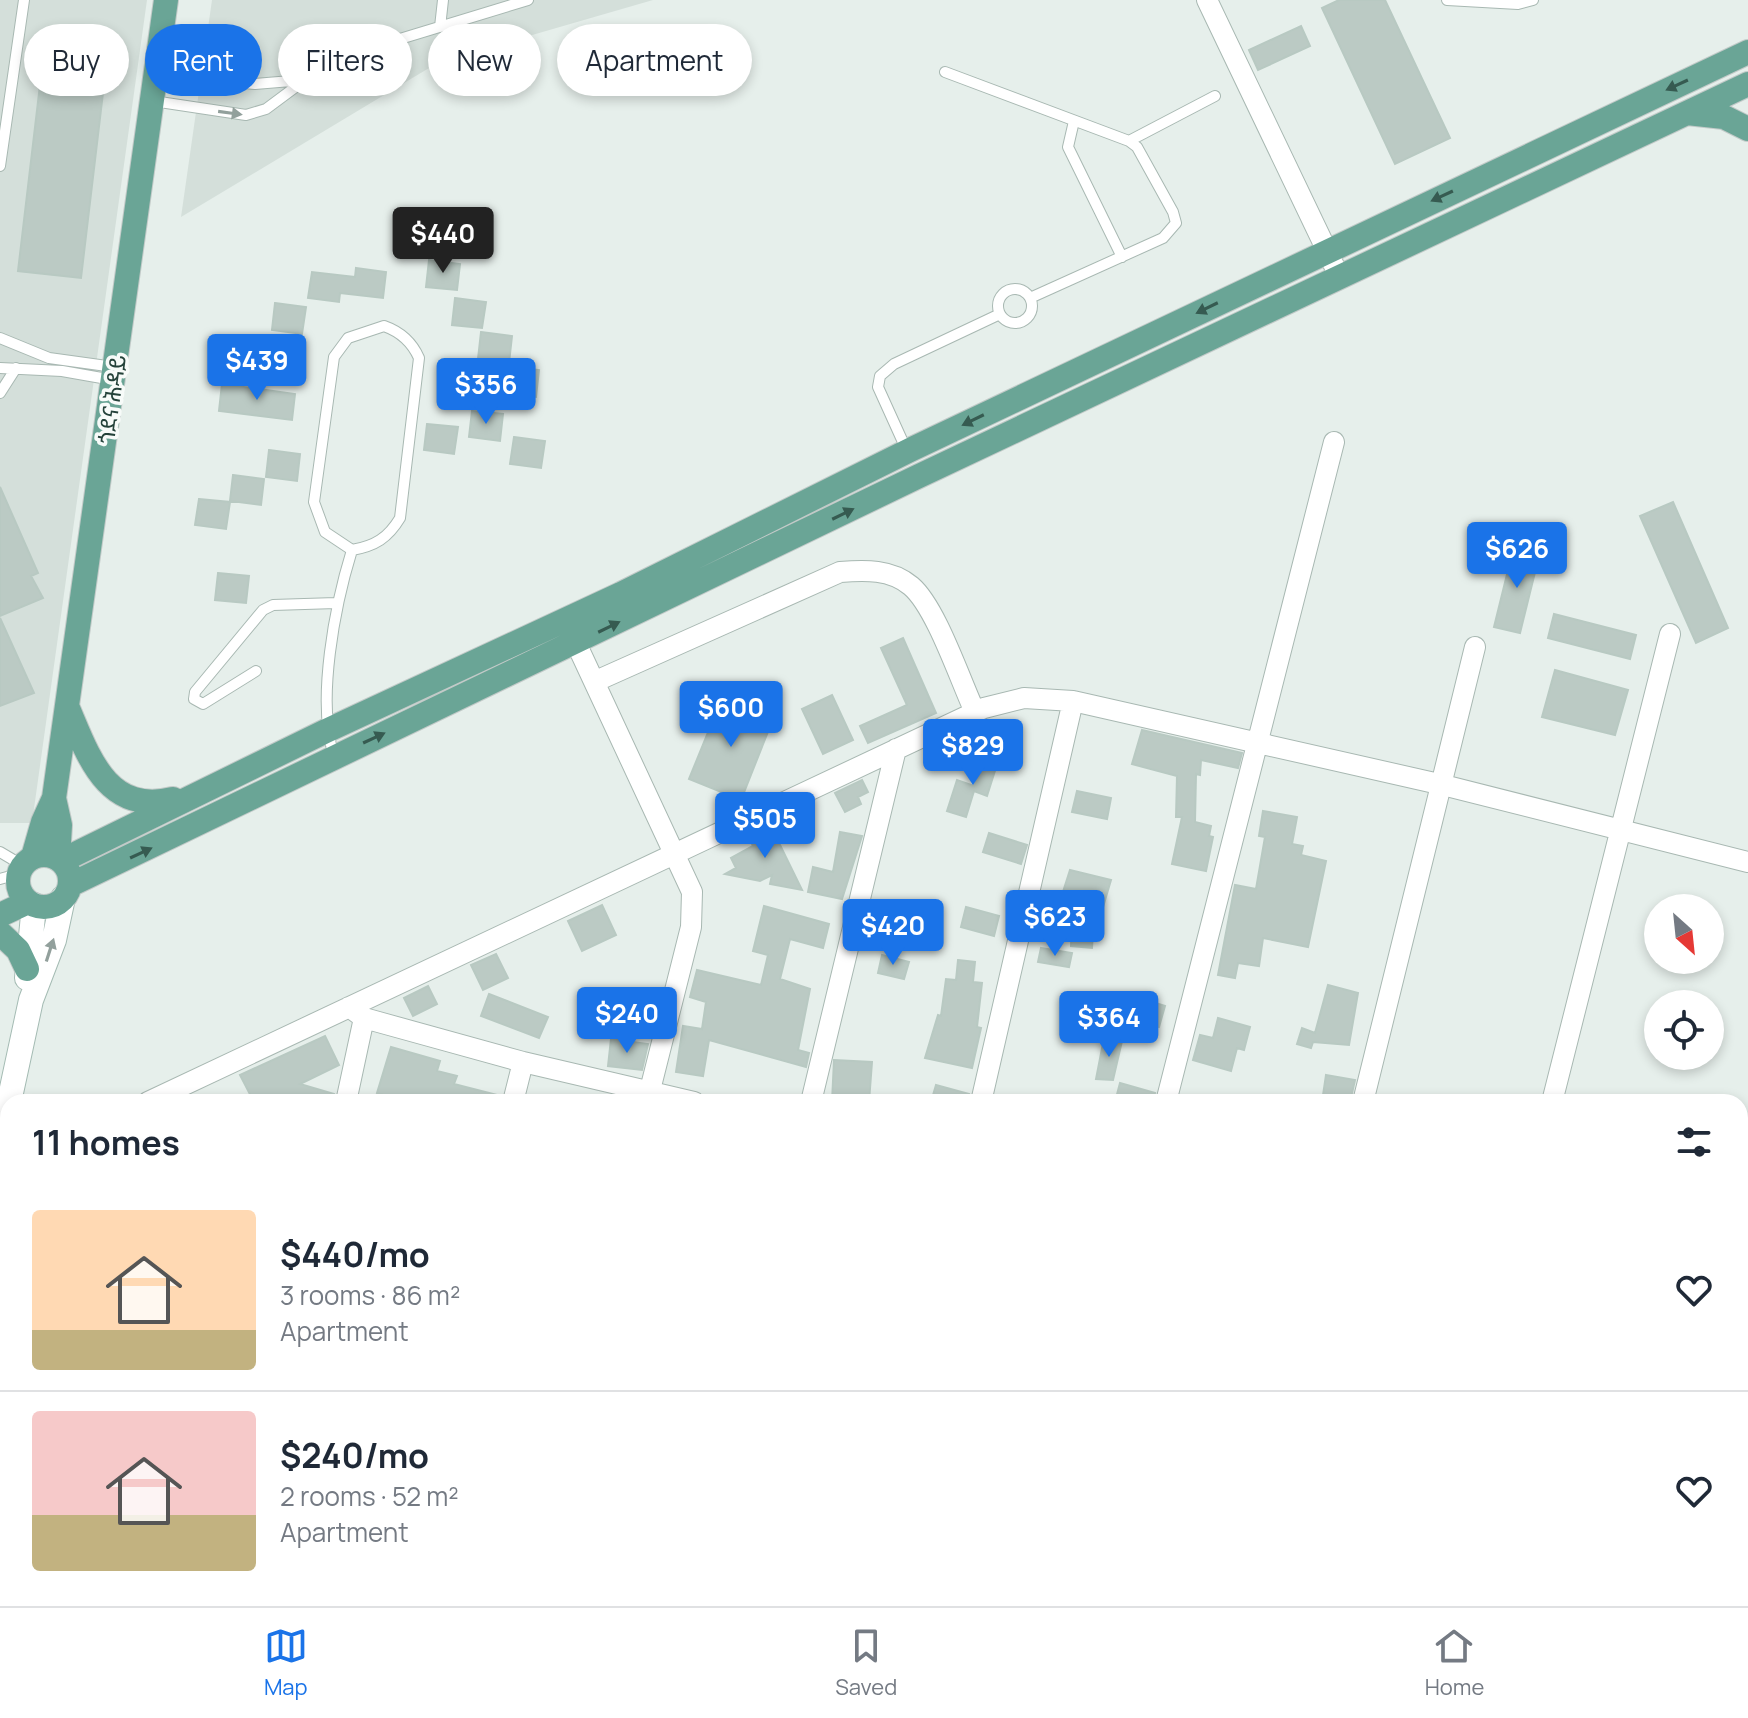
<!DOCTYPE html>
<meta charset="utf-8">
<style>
:root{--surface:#fff;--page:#f2f2f3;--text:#1f2937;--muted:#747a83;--line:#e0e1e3;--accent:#1a73e8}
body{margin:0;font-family:Manrope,"Noto Sans Ethiopic",sans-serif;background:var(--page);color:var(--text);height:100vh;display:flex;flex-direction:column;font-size:30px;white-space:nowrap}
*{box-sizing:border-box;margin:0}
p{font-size:26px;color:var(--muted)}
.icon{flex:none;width:44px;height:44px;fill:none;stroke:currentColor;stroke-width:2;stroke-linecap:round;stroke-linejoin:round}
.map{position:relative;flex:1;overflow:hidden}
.drawer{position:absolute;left:0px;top:1094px;width:1748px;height:512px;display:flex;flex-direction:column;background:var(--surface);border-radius:24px 24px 0 0;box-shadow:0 4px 12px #0003}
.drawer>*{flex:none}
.hud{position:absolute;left:24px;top:24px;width:800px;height:72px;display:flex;gap:16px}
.needle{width:52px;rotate:153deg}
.tools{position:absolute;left:1644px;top:894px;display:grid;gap:16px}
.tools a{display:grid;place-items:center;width:80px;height:80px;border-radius:50%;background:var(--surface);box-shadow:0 4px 12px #0003;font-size:40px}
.price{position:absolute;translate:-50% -68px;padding:0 18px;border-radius:8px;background:var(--accent);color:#fff;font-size:26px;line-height:52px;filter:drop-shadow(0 2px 4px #0008)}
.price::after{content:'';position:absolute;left:50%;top:48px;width:24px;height:18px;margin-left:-12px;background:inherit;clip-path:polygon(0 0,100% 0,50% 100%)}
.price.active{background:#222;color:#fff}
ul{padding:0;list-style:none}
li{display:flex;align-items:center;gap:24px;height:200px;padding:0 32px}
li+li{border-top:2px solid var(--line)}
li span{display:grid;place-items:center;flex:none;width:224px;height:160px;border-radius:8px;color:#555}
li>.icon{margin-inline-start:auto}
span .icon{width:96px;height:96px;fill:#fffc;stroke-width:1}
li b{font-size:34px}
h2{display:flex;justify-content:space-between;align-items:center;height:96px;padding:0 32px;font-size:34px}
.chip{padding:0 28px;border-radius:36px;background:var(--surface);box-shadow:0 4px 12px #0003;font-size:28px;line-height:72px}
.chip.active{background:var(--accent);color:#fff}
.dock{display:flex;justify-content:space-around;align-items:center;height:112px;border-top:2px solid var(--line);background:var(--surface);font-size:22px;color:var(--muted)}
.dock a{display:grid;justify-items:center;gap:4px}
.dock .active{color:var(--accent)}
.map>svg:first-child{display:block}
</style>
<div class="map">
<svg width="1748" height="1606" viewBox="0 0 1748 1606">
<rect width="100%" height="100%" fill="#e6efeb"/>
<path fill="#d4dfda" d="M0,0H147L32,823H0Z
M212,0H653L439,62L181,217Z"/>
<path fill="#bbcac4" stroke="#b8c9c2" stroke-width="2" d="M1339,0H1385L1450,138L1395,164L1322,8Z
M1301,26L1310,46L1258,70L1249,50Z
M44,51L107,59L81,278L18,271Z
M429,260L460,264L457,290L426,287Z
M356,268L386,272L383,298L340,293L339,302L308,298L312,272L355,277Z
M455,298L486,302L482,328L452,325Z
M275,303L306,307L302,334L272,330Z
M481,332L512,336L509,363L478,359Z
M508,366L539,370L536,397L505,393Z
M222,384L295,394L292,420L219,411Z
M472,411L503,414L500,441L469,437Z
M427,424L458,427L454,454L424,450Z
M514,437L545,441L541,468L510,464Z
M269,450L300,454L297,481L266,477Z
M233,475L264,479L261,505L230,501Z
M0,487L38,573L31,576L43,598L0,616Z
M199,499L230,502L226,529L195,525Z
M1673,502L1728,628L1696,643L1640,516Z
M1514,546L1540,552L1520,633L1494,627Z
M218,573L249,576L246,603L215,600Z
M1554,614L1636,635L1630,659L1548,638Z
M0,618L34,693L0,706Z
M903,638L936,713L868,743L860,726L907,705L881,648Z
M1555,670L1628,690L1615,735L1542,717Z
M832,695L853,740L823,754L802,709Z
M722,698L773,719L741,800L689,779Z
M1142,730L1242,753L1238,768L1201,760L1200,775L1196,774L1195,822L1211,826L1209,836L1213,837L1206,871L1172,864L1182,817H1176L1177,776L1132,764Z
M985,754L999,758L987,796L974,791L966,817L947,811L957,780L974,786Z
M862,780L868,792L858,797L861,804L845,812L835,793Z
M1077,791L1111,798L1107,819L1072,812Z
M1263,811L1297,817L1292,844L1303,846L1301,855L1326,861L1308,947L1263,938L1259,966L1238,963L1235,978L1218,975L1235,885L1256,889L1265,837L1259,836Z
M770,823L780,845L802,890L770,884L772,875L760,881L725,874L736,868L731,858L753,846L748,834Z
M840,832L862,836L842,899L808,892L813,867L833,872Z
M989,833L1027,845L1021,864L983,852Z
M1070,870L1111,880L1103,907L1095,905L1092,948L1071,946L1072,925L1054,920Z
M602,905L616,935L582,951L568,921Z
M764,906L829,924L823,948L790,939L780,979L810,989L798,1050L809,1053L806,1067L709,1040L703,1076L676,1072L683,1026L702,1029L706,1002L690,997L697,970L761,985L768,955L753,951Z
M966,907L999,916L994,936L961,927Z
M1041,948L1072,953L1069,967L1038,962Z
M496,954L508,978L483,990L471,965Z
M882,955L909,962L904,979L878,973Z
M958,960L975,962L973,982L982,983L977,1027L981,1028L972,1068L925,1058L938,1015L941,1016L946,979L956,980Z
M1328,985L1358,993L1349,1045L1313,1042L1311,1048L1297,1044L1302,1028L1315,1033Z
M428,986L437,1004L413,1016L404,998Z
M489,994L548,1017L539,1038L481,1016Z
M1136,997L1165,1006L1159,1027L1129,1019Z
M1218,1018L1250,1027L1244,1050L1237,1048L1231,1071L1193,1060L1200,1035L1213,1038Z
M325,1036L339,1065L300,1084L334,1094L333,1102H254L240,1075Z
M1104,1038L1122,1041L1113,1080L1096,1079Z
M611,1039L648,1044L642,1070L608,1066Z
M391,1047L440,1061L437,1071L457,1076L454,1084L501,1096L500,1102H409L377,1093Z
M834,1060L872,1062L869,1102H832Z
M1326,1075L1355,1080L1350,1102H1322Z
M1120,1083L1155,1093L1153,1102H1115Z
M936,1085L969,1094L968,1102H931Z"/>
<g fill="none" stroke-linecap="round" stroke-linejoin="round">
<defs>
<path id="service" d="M1447,0L1518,4L1533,0
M440,27L443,0
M945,72L1129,141L1137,147L1173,212L1176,223L1163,238L1030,298
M156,75L255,84L303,80
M153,101L246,115L266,109L305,80L367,49L528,0
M1074,121L1068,147L1122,257
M1129,141L1215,96
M0,166L24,0
M998 306a17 17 0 1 1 34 0a17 17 0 1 1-34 0Z
M384,326C401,332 412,342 419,358L400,518C388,538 375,546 352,550L325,532L314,502L334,357L348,338Z
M0,338L49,358L114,367
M0,368L62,371L113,380
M0,393L16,368
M907,451L878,387L880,376L894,364L1000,314
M256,671L203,704L194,699L195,692L263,610L273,605L336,603
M334,756C316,701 335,605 352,550
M0,852L22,865
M0,879L18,874"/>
<path id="minor" d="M1207,0L1339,276
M576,643L692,892L691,927L647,1102
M596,681L840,572C865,570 891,569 911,586C936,607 960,680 975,712
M349,1007L364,1018L523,1062L694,1102
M148,1102L984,708L1024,698L1073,701L1439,784L1748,862
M346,1102L364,1018
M513,1102L523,1062
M811,1102L896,749
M981,1102L1073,701
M1166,1102L1334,442
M1363,1102L1475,647
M1552,1102L1670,634
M0,1165L8,1162
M1740,1169L1748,1172
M1740,1359L1748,1360
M0,1391L8,1393
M1740,1498H1748
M0,1583L8,1584
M104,1598L158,1606
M784,1598V1606
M1075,1598V1606
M195,1606L197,1598
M391,1606L393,1598
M534,1606L535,1598
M1432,1606L1433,1598"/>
<path id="secondary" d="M27,978L34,905
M9,1102L31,1000L54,940L63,898
M0,1139L8,1105"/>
<path id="primary" d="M1687,113L1724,117L1748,129
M67,706C88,755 106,815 173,799
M18 881a26 26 0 1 1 52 0a26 26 0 1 1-52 0Z
M33,857L43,822L54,798
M58,859L60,825L54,798L166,0
M61,861L326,731L621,594L910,450L1748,52
M70,885L919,476L1748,84
M0,915L28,902
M0,933L18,950L27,969"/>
</defs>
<use href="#service" stroke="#a8b8b2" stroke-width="12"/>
<use href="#minor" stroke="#a8b8b2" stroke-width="22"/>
<use href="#secondary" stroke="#a4bbb3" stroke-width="26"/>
<use href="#primary" stroke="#c2cac8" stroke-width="26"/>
<use href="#service" stroke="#fff" stroke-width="10"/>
<use href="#minor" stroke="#fff" stroke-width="20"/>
<use href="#secondary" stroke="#fff" stroke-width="24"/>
<use href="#primary" stroke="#6aa596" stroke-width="24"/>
</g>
<defs><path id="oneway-solid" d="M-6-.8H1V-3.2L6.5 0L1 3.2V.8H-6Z" transform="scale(2)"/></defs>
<g fill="#365b51">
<use href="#oneway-solid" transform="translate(1677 85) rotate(155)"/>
<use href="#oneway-solid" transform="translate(1442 196) rotate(155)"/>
<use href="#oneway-solid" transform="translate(1207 308) rotate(154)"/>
<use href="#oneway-solid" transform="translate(973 420) rotate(154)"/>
<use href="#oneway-solid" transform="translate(843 514) rotate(-26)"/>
<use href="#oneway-solid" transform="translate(609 627) rotate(-26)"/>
<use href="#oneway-solid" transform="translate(374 738) rotate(-25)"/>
<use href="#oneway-solid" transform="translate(141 853) rotate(-25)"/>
</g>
<g fill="#92a09c">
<use href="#oneway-solid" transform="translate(230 113) rotate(8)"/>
<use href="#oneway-solid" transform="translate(50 950) rotate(-72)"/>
</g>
<g text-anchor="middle" stroke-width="7" stroke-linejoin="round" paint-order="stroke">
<g font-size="22" fill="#24423a" stroke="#f7fbf9">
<text transform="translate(112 399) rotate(-82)" y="8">ጎደና ሕዳይ</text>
</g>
</g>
</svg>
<div class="tools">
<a><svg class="needle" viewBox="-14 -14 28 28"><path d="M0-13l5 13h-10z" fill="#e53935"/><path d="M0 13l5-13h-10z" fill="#747a83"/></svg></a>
<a><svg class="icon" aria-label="locate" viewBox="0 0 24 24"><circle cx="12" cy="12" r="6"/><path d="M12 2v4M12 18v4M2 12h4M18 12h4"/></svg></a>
</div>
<b class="price active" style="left:443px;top:275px">$440</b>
<b class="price" style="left:257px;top:402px">$439</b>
<b class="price" style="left:486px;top:426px">$356</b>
<b class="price" style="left:1517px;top:590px">$626</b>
<b class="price" style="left:731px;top:749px">$600</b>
<b class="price" style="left:973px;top:787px">$829</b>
<b class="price" style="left:765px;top:860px">$505</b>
<b class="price" style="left:1055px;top:958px">$623</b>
<b class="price" style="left:893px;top:967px">$420</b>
<b class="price" style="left:627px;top:1055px">$240</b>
<b class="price" style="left:1109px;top:1059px">$364</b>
<div class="hud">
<a class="chip">Buy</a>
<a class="chip active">Rent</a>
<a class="chip">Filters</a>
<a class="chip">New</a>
<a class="chip">Apartment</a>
</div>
<section class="drawer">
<h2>11 homes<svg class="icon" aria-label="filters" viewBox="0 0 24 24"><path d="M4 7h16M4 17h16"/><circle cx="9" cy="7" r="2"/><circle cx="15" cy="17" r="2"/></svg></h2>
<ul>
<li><span style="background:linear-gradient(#ffd9b3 75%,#c2b280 0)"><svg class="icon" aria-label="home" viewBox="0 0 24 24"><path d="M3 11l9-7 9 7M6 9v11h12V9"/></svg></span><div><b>$440/mo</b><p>3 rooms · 86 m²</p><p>Apartment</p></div><svg class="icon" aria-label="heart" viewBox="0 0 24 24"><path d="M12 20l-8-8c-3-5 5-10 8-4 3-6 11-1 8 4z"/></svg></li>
<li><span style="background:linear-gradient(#f6c9c9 65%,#c2b280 0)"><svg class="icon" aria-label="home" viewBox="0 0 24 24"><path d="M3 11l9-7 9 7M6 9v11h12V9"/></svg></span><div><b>$240/mo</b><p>2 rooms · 52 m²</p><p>Apartment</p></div><svg class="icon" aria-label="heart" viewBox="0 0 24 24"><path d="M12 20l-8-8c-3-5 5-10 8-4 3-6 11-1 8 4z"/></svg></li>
</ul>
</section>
</div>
<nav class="dock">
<a class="active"><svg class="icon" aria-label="map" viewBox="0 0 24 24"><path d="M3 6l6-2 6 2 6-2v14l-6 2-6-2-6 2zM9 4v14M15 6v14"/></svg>Map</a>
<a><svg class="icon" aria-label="saved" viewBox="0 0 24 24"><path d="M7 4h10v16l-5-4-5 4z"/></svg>Saved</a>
<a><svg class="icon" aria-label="home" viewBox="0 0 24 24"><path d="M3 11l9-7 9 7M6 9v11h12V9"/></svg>Home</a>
</nav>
